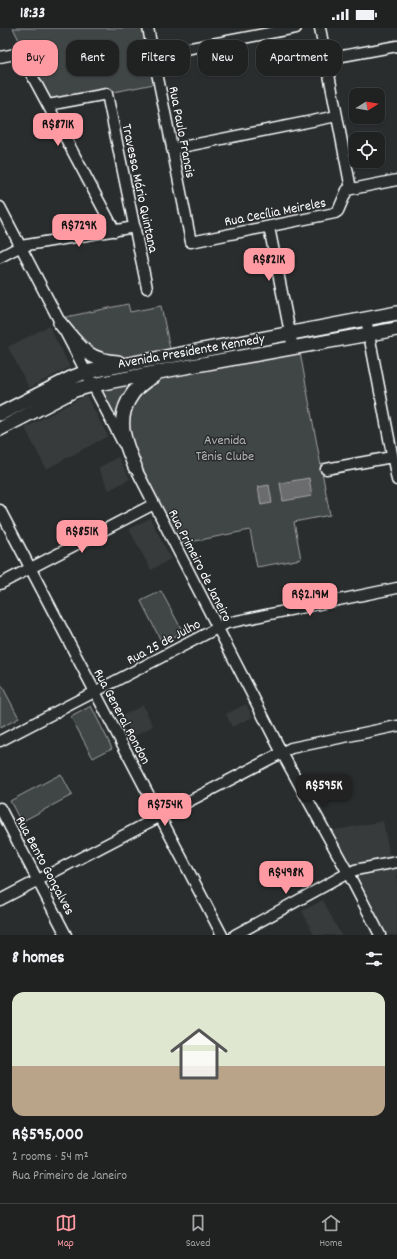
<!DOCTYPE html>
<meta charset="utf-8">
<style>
:root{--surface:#202222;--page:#282a2a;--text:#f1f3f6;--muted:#a2a4a5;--line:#3d3f40;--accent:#ff9aa2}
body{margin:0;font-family:Dekko,sans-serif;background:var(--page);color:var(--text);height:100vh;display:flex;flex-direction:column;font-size:15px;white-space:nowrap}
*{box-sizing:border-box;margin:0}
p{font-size:13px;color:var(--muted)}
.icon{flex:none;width:22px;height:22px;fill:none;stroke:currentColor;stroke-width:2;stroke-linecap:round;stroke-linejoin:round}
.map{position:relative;height:907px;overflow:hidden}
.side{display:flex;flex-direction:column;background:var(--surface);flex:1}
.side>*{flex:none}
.banner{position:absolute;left:12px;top:12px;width:373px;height:36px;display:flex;gap:8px}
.needle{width:26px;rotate:79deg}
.controls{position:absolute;left:349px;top:60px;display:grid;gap:8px}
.controls a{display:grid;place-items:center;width:36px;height:36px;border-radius:8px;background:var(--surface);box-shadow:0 1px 3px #0004,0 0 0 1px var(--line);font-size:20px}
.price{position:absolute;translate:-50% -34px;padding:0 9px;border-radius:8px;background:var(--accent);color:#111;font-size:13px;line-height:26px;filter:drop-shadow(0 1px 2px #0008)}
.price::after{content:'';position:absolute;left:50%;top:24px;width:12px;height:9px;margin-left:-6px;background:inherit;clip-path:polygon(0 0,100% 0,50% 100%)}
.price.on{background:#222;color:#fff}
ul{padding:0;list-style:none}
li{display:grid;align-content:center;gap:8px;height:212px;padding:0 12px}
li+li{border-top:1px solid var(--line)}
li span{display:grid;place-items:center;height:124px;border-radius:12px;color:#555}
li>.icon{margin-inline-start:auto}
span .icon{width:72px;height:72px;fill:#fffc;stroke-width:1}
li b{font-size:17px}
h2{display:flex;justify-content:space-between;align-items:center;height:48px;padding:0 12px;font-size:17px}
.chip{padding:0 14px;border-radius:12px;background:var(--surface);box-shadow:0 1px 3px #0004,0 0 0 1px var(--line);font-size:14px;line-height:36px}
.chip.on{background:var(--accent);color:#111}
.status{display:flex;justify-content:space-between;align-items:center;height:28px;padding:0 20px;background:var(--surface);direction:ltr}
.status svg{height:11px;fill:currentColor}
.menu{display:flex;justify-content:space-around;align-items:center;height:56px;border-top:1px solid var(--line);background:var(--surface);font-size:11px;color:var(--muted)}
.menu a{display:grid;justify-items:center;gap:2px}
.menu .on{color:var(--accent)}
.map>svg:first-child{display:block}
</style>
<div class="status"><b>18:33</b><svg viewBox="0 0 49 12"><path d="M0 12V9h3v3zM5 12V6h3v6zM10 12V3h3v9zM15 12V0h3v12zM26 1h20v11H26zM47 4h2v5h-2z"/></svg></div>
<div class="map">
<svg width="397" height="907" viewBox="0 0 397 907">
<rect width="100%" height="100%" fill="#2a2d2e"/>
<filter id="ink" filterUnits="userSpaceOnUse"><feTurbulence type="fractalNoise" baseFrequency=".025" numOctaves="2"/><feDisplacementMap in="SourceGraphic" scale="8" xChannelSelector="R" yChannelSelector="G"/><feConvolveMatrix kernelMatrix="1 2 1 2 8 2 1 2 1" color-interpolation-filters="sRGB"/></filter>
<g filter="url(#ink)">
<path fill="#373a3b" d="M49,298L70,339L29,360L8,319Z
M86,367L108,408L46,441L25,400Z
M118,429L130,451L109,462L98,440Z
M150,490L171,531L151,542L129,501Z
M246,676L253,689L232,699L226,686Z
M143,677L153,698L133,709L122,688Z
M383,793L391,835L397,834V907H380L325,804Z
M323,872L331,888L341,907H314L302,883Z"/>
<path fill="#414445" stroke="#a0a2a2" d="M13,0H148L159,55L48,77L20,25L17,17L21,16Z
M128,276L130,284L161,278L171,326L118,332L96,327L61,290Z
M299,319L330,487L294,494L301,531L257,539L250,502L175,517L135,439L123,391L153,348Z
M146,349L120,405L96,359Z
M161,563L183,604L162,615L141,573Z
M0,654L19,690L0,700Z
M91,678L112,720L93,730L71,689Z
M61,746L72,767L21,794L10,773Z"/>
<path fill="#6a6c6d" stroke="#a6a7a7" d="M309,450L312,468L283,473L280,455Z
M269,457L272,475L261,477L258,459Z"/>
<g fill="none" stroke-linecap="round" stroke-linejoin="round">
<defs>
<path id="minor" d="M148,0L191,214L335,185L338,183L347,162L397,152
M320,0L351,161
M154,27L296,0
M0,29L20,25L115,203
M326,31L397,18
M48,77L107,66L147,260
M172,121L337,88
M0,179L123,415
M269,199L293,320
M0,229L21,218L135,199
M366,291L397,452
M132,433L282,725L348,845L380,907
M326,441L392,429
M0,482L222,907
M0,556L154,476
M0,713L227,595L397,560
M0,780L66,907
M0,872L291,720L397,698
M235,907L348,845L355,842L397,834"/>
<path id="major" d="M60,295C78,317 87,333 118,334
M0,386L71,350L86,344L397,285
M0,401L75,362L93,357L169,342L397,301
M135,439C131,429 126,418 124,407C118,382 132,359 154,348"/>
</defs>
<use href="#minor" stroke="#fff" stroke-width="13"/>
<use href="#major" stroke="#fff" stroke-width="16"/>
<use href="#minor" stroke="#2a2d2e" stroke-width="10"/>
<use href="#major" stroke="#2a2d2e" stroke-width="13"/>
</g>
</g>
<g text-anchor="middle" stroke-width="3" stroke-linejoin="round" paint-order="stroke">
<g font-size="14" fill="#fff" stroke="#2a2d2e">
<text transform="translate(183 104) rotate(79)" y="5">Rua Paulo Francis</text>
<text transform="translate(141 160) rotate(78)" y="5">Travessa Mário Quintana</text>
<text transform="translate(275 183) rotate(-11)" y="5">Rua Cecília Meireles</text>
<text transform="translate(191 322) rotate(-10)" y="5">Avenida Presidente Kennedy</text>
<text transform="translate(201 537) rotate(63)" y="5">Rua Primeiro de Janeiro</text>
<text transform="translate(163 613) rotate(-28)" y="5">Rua 25 de Julho</text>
<text transform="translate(123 688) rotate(62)" y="5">Rua General Rondon</text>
<text transform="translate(46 837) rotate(62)" y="5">Rua Bento Gonçalves</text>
</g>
<g font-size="14" fill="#b3b4b5" stroke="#2a2d2e">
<text x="225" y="416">Avenida<tspan x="225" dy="16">Tênis Clube</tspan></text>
</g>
</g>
</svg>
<div class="controls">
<a><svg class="needle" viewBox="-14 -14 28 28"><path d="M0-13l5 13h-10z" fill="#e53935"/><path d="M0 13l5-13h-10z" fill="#a2a4a5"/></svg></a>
<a><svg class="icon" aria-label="locate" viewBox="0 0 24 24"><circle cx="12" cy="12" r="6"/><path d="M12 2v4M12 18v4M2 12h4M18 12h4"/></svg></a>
</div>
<b class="price" style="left:58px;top:119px">R$871K</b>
<b class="price" style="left:79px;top:220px">R$729K</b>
<b class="price" style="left:269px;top:254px">R$821K</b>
<b class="price" style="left:82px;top:526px">R$851K</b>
<b class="price" style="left:310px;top:589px">R$2.19M</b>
<b class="price on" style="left:324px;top:780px">R$595K</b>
<b class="price" style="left:165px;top:799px">R$754K</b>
<b class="price" style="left:286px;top:867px">R$498K</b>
<div class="banner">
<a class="chip on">Buy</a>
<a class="chip">Rent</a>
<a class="chip">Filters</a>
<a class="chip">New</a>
<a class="chip">Apartment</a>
</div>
</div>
<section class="side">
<h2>8 homes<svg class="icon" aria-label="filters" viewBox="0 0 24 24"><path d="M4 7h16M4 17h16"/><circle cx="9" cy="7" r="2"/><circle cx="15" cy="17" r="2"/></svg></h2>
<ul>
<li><span style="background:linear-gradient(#dfe7d0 60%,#b9a48a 0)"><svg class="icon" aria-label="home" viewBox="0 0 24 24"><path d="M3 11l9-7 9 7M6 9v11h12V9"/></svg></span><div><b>R$595,000</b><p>2 rooms · 54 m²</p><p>Rua Primeiro de Janeiro</p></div></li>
</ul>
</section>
<nav class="menu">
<a class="on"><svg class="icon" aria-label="map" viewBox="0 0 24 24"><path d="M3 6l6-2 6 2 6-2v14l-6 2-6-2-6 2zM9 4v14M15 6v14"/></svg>Map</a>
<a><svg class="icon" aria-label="saved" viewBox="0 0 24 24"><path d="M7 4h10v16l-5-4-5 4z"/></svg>Saved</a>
<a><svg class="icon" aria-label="home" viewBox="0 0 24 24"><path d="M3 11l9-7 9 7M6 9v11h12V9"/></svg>Home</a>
</nav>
